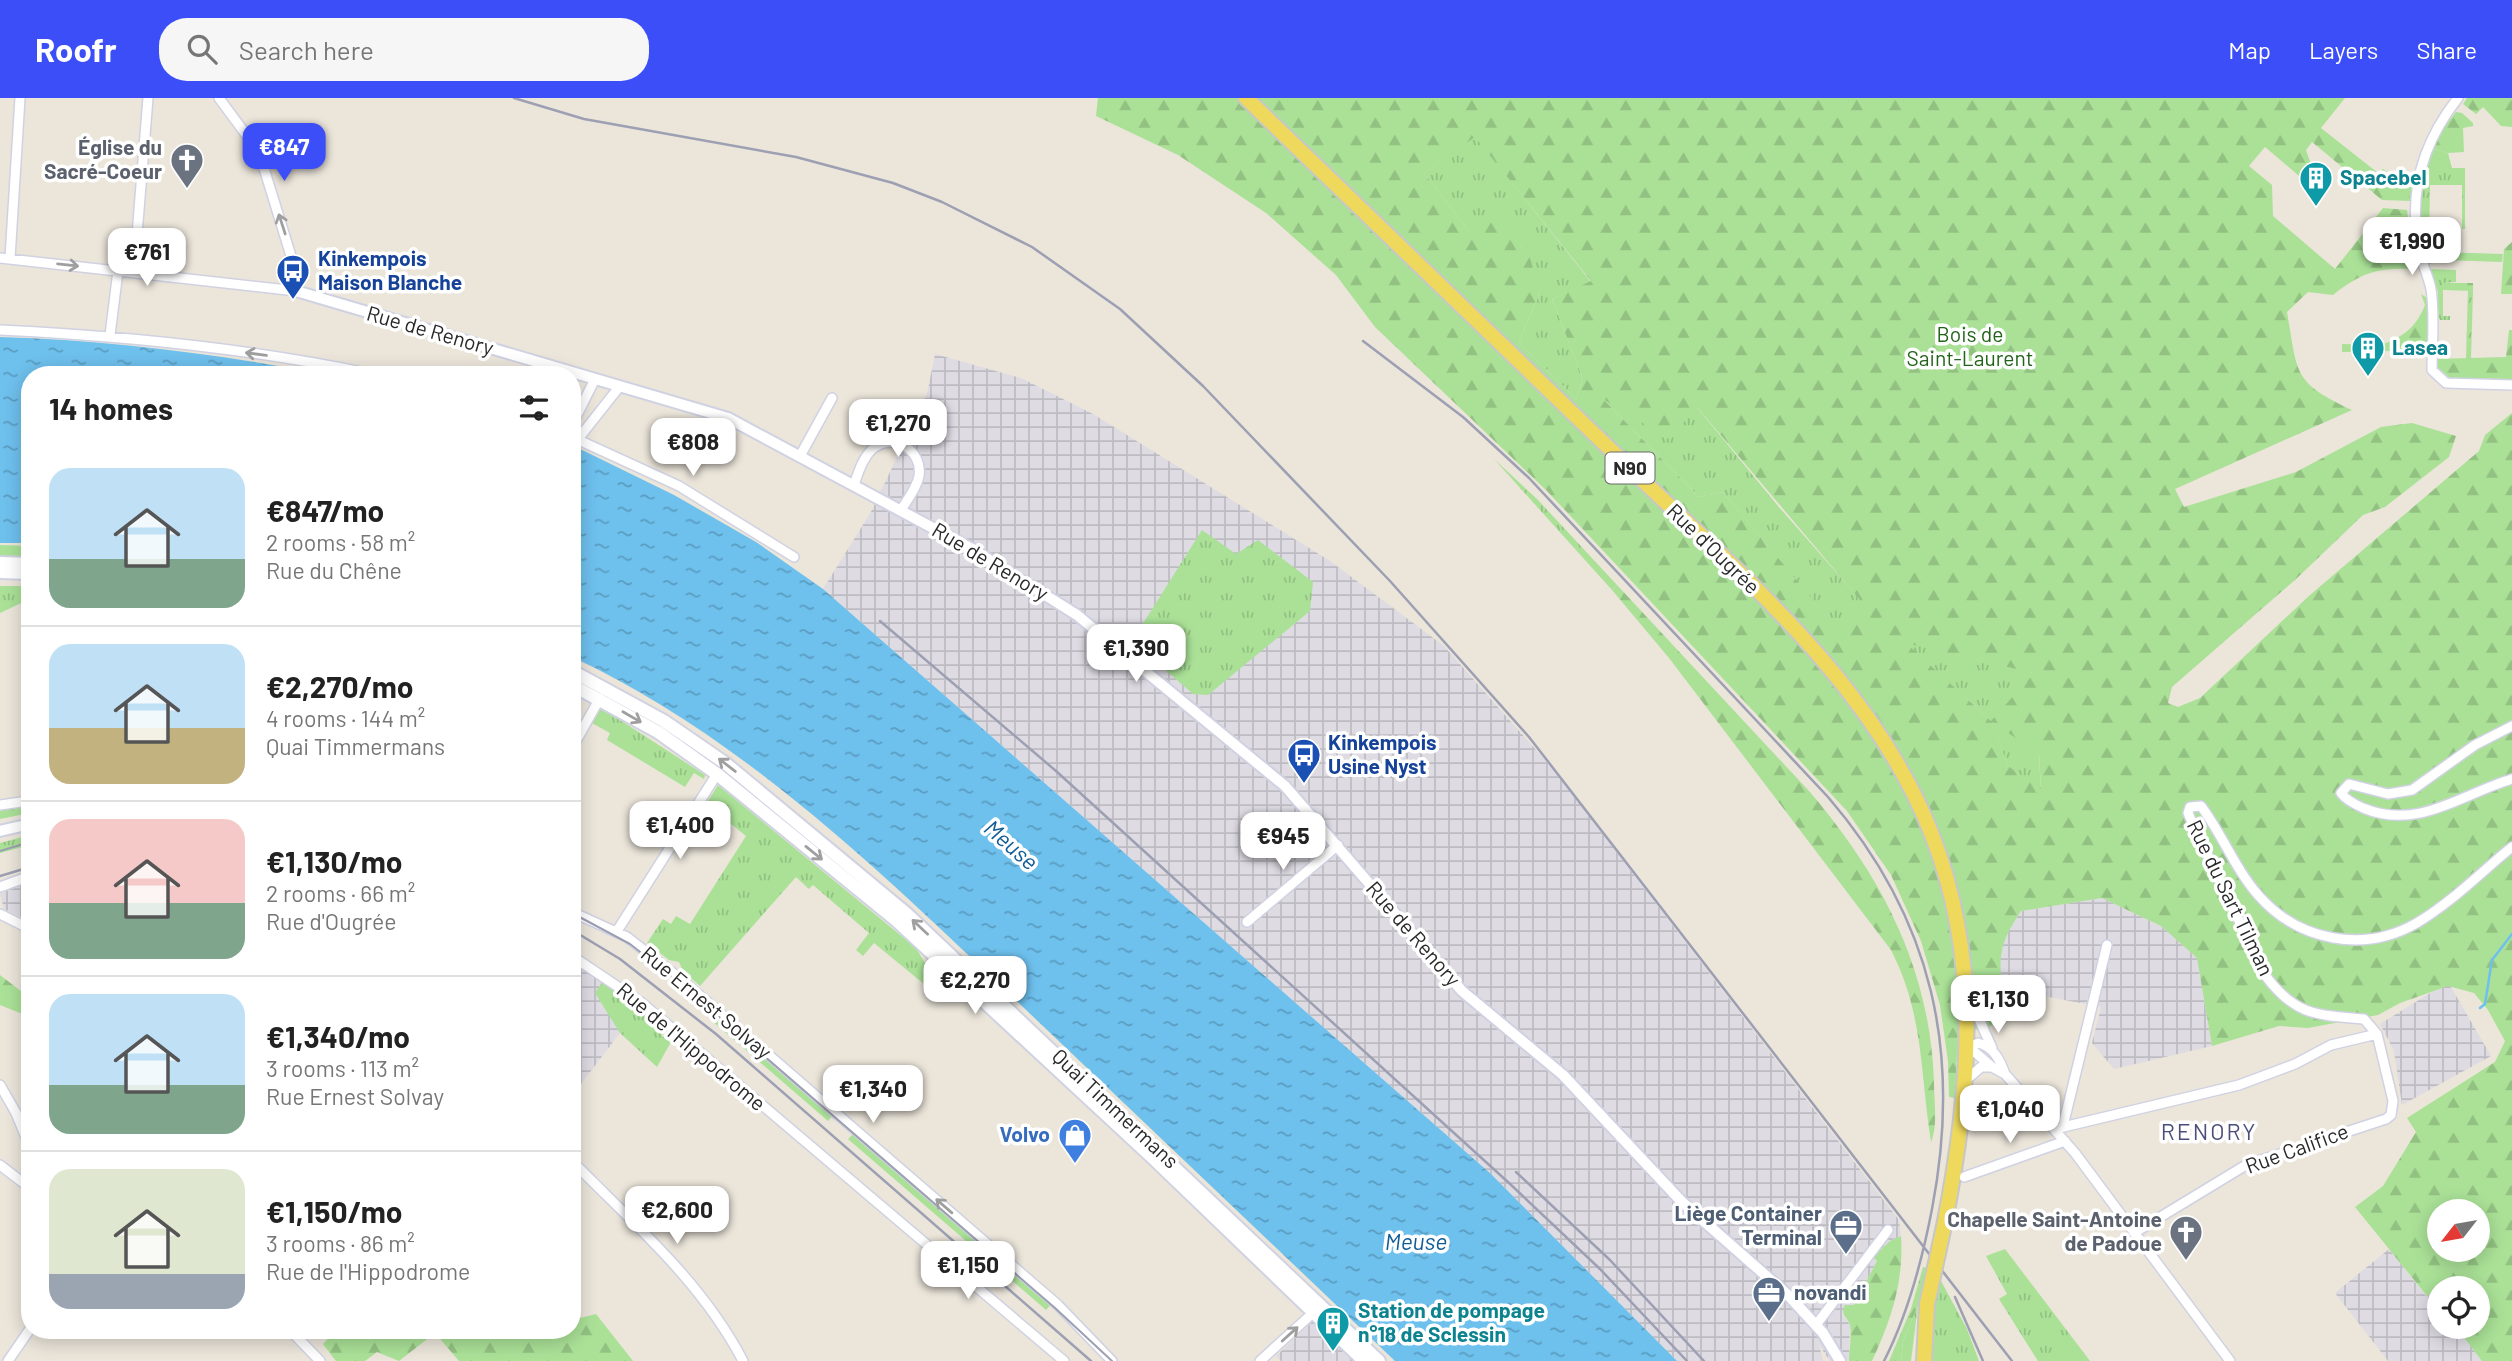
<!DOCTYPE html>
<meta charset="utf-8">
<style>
:root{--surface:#fff;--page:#f6f6f6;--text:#222;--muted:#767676;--line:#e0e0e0;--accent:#3b4ef7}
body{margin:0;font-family:Barlow,sans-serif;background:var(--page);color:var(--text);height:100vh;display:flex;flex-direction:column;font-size:26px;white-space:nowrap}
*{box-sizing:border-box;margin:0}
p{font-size:23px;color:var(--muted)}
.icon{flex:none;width:38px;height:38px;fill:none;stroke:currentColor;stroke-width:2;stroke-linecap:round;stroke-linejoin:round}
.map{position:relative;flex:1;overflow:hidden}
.panel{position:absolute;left:21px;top:268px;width:560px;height:973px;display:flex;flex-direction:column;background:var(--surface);border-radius:28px;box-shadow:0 4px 18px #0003}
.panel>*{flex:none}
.needle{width:46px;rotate:239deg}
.buttons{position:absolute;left:2427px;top:1101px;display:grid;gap:14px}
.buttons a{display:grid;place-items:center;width:63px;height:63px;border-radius:50%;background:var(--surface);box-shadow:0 4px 18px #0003;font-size:35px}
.price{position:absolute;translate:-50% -60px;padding:0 16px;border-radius:14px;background:#fff;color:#222;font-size:23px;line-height:46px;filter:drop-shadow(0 2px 4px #0008)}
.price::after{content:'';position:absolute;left:50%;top:42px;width:21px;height:16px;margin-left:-10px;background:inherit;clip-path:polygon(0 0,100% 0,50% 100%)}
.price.selected{background:var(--accent);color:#fff}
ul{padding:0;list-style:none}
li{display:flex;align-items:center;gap:21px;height:175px;padding:0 28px}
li+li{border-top:2px solid var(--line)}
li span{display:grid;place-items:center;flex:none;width:196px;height:140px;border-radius:21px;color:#555}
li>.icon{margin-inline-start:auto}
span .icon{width:84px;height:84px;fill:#fffc;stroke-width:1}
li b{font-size:30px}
h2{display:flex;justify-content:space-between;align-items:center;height:84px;padding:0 28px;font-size:30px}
header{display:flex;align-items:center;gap:42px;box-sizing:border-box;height:98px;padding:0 35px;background:var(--accent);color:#fff}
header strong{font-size:33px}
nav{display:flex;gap:38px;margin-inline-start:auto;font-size:24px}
.search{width:490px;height:63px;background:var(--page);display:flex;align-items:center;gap:18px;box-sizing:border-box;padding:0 24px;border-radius:28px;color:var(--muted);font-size:26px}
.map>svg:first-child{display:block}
</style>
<header>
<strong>Roofr</strong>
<div class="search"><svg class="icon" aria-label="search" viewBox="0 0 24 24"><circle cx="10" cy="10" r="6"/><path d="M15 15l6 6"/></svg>Search here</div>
<nav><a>Map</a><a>Layers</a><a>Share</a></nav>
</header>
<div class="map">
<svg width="2512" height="1263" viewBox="0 0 2512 1263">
<defs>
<pattern id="industrial-grid" width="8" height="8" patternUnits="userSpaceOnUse" patternTransform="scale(1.75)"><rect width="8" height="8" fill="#dedbe3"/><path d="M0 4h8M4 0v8" fill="none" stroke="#bebcc3"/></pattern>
<pattern id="grass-tufts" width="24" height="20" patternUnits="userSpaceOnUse" patternTransform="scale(1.75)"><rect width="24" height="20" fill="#aae197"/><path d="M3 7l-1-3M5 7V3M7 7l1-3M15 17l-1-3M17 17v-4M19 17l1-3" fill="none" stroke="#92c182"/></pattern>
<pattern id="forest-firs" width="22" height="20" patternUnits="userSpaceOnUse" patternTransform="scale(1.75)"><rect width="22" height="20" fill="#aae197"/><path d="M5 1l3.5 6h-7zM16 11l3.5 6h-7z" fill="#92c182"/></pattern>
<pattern id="water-ripples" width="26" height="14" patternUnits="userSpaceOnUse" patternTransform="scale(1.75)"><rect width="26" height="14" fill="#6ec0ed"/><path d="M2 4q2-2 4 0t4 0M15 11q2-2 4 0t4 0" fill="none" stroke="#5a9cc0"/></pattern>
</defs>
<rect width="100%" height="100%" fill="#ebe5da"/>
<path fill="url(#industrial-grid)" d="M935,256L1021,280L1093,316L1330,463L1444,548L1551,669L1899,1122L1901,1138L1890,1143L1873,1159L1877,1163L1854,1207H1845L1843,1217L1850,1227L1849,1262L1830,1263L1819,1247L1823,1263H1677L1491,1076L823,491L871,414L927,296Z
M30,783V823L4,811L0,796Z
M2102,800L2161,828L2197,860L2212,948L2114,971L2092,945L2101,909L2002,890L1999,867L2003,840L2021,813Z
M572,866L603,883L638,911L572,998Z
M2448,884L2491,958L2402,1007L2394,953L2380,926Z
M2389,1151L2426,1198L2440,1188V1228L2456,1229L2482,1263H2388L2335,1195Z
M1313,1223L1355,1263H1281L1276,1258Z"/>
<path fill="url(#grass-tufts)" d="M1475,38L1591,184L1552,201L1583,281L1576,301L1519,244L1540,194L1469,133L1424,75Z
M2432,50L2448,55L2452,70H2465V131H2462V87H2430L2429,144H2422C2417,111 2421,82 2432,50Z
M2439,154L2503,156L2502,164L2443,162L2429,166L2433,157Z
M2430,171L2456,172V184L2443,185V218H2450V222H2440L2437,217L2438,194Z
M2468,192L2473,193L2471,261H2466Z
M1600,298L1696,308L1778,408L1873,516L1840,535L1723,394L1699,399Z
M1494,361L1537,401L1617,487L1612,492Z
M1202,432L1236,456L1258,442L1313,484L1310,513L1208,597L1193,596L1132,543Z
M0,447L30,448V461H0Z
M0,488H30V501L0,515Z
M1904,544L2034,575L2041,692L2008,668L1991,623Z
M600,609L705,677L704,681L694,675L685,689L607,642L610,635L590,624Z
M718,687L916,850L940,890L941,900L874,845L863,858L856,852L869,835L813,787L809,791L796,779L700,888L683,873L679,864L669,862L647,845L663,821L671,826L676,818L690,826L746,738L706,706Z
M30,706V715L0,721V711Z
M30,737V747L0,755V745Z
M603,883L662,929V938L671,944L657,969L620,935L595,895Z
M717,915L834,1016L828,1023L711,922Z
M855,1034L1052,1205L1046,1212L848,1041Z
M2005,1151L2090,1263H2038L1999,1201L2007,1196L1986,1158Z
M1940,1181L1967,1231L1979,1263H1931L1932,1213Z
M1918,1207L1911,1263H1901L1903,1244Z"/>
<path fill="url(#forest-firs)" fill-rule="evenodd" d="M1098,0H2345L2321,30L2378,75L2383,71L2398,82L2412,85L2411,103L2382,102L2312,44L2306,52L2313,72L2305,83L2265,49L2249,68L2272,87L2273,118L2335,171L2383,110L2407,112L2416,171C2378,170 2364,173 2333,197L2308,194L2287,214C2298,276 2292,284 2352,312L2175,391L2184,409L2296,374L2381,329L2412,325L2456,338L2449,359L2385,409L2363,417L2295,482L2172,589L2168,605L2178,609L2200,600L2310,497L2479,353L2485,337L2512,315V1263H2482L2456,1229L2478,1228V1190L2440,1189L2427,1198L2355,1109L2383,1088L2416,1034L2407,1020L2495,964L2505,943L2488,912L2474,895L2448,888L2400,905L2378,917L2308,930L2279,928L2212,948L2197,860L2161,828L2102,800L2021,813C2002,842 1998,854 2002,889L2009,892L2003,918L1988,930L1958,933L1955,1000L1949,999L1948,963L1940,907L1921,843L1891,777L1847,713L1547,393L1375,229L1336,177L1266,115L1178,57L1096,18ZM1475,39L1591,183L1552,201L1583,281L1576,301L1519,244L1540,194L1525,143L1501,121L1469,133L1424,75ZM1603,301L1669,341L1697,309L1872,516L1840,534L1723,394L1699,399ZM1906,545L2033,575V576L1991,623ZM1992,624L2039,656L2041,691L2008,668ZM2440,1113H2478V1152H2440Z
M2467,0H2512V29L2501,28L2483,9L2476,16L2463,6Z
M2456,14L2462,15L2473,25V28L2463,30L2464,54L2448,55L2432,50L2440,34Z
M2512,144V196H2501L2504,151Z
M2443,185H2473V193L2443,192Z
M2421,196L2427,200V252L2342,254V246L2371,247V238H2376L2377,247H2380C2402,240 2416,230 2425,207Z
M2509,232H2512V281L2450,280L2436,268V261L2506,259Z
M1617,487L1809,693C1882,778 1931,872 1934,986C1934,1003 1938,1028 1931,1044C1920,975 1924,916 1891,852L1669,560L1612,492Z
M0,877L30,900V919L0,907Z
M1901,1138C1904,1184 1891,1222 1872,1263H1849C1849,1253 1852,1238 1850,1227C1847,1218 1840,1218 1845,1207H1854L1877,1163L1873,1159L1890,1143Z
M1923,1169L1928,1170L1918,1207L1903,1244L1901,1263H1889L1911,1211Z
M596,1216L633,1263H459L435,1235L399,1263L377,1254L365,1263H336L323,1246L336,1232H572V1222Z"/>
<path fill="url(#water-ripples)" d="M0,239C109,242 217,256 323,276H30V445H0Z
M572,347L674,397L756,444L823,491L1491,1076L1677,1263H1395C1271,1145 1147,1027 1023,909C888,781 743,638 572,559Z"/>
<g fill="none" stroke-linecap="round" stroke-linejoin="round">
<path stroke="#6ec0ed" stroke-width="2.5" d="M2480,910L2485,906L2492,862L2512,836"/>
<defs>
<path id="minor" d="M2458,0C2423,44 2408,94 2419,150C2421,164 2428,177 2431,191C2435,216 2432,246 2432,272L2446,285L2512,287
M0,160L296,193L291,158L259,54L219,0
M10,160L20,0
M134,174L148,0
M0,232C125,238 249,250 372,276
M110,237L118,173
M572,327L595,281
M572,339L679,388L794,459
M578,341L620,288
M800,358L832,300
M854,387C858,375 864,356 875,349C896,335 923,354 919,378C917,390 907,402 901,412
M2512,628L2475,647L2412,692L2388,696L2349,686L2341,695C2346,702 2354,706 2363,710C2418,733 2461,696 2512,681
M572,650L600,600
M0,707L21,704
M0,789L30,778
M572,814L627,839L682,882L1058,1207L1112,1263
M0,816L30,831
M1247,824L1338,747
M617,833L717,676
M572,858L642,905L1064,1263
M1968,896L1992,950
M1992,969L1969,949L1978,945C1994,949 2000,962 2005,976
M1966,982L1981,969H1992L2005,976L2075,1055L2230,1263
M0,987L16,1015L30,1049
M2063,1028L2107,847
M2055,1031L2239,987L2295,966L2331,947L2377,936L2364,921C2317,917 2295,918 2265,877L2195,731L2188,715L2190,709L2201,708C2222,736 2235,771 2259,798C2299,843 2363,855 2415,826C2450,806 2481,774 2512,749
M572,1063C634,1126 702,1184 743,1263
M0,1067L30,1090
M1964,1079L2065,1043
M2134,1135L2246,1067L2386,1021L2391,1017L2393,1003L2377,936
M1816,1227L1888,1132
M290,1232L320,1263
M8,1263L30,1231
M1260,1263L1314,1214"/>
<path id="tertiary" d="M296,193L728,320L972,451L1077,517L1285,688L1462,893L1563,977L1682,1104L1789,1198L1823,1235L1840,1263
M0,733L30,726"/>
<path id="secondary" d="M0,465L30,466
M0,474L30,475
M572,573L664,623L725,665L907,816L1379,1263
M572,587L658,634L717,676L896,822L1154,1061L1364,1263"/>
<path id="primary" d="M1246,0C1369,118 1491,236 1613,354C1731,469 1871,580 1932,737C1982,865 1970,997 1944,1128
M1924,1263L1927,1206"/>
</defs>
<use href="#minor" stroke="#d0d2e2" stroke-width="12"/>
<use href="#tertiary" stroke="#d0d2e2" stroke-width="14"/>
<use href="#secondary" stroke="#d0d2e2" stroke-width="16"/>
<use href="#primary" stroke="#c7c7c7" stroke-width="18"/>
<use href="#minor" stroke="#fff" stroke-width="9"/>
<use href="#tertiary" stroke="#fff" stroke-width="10"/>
<use href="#secondary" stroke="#fff" stroke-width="12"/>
<use href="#primary" stroke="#eed95c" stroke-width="14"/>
<path stroke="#9d9fb3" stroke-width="2" d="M0,753L30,744
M572,815L630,846L680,885L1055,1210L1112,1263"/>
<path stroke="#9d9fb3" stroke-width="2.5" d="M514,0L584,21L796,59L893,85L942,104L1032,149L1120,211L1203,288L1390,483L1529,639L2012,1263
M1363,243L1463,319L1529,380L1828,699C1933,821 1962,955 1932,1111C1922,1163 1908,1216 1884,1263
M880,523L1056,673L1509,1085L1600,1171L1687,1263
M0,778L30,769
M572,832L620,861L716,936L1091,1263
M1516,1074L1610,1162L1704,1263
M1955,1199L1983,1263"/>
<defs>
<path id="primary-bridge" d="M1927,1206L1944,1128"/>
</defs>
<use href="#primary-bridge" stroke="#c7c7c7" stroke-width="18" stroke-linecap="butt"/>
<use href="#primary-bridge" stroke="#eed95c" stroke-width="14"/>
</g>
<defs><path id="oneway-shaft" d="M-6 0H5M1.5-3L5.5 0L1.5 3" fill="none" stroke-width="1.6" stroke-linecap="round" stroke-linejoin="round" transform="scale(1.75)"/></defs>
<g stroke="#9f9f9f">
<use href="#oneway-shaft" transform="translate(282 126) rotate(-108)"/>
<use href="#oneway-shaft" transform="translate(68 167) rotate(6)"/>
<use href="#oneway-shaft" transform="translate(256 256) rotate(-172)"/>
<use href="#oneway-shaft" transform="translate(632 619) rotate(30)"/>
<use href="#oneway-shaft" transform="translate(727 667) rotate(-142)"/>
<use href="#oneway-shaft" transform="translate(814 755) rotate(39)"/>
<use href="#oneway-shaft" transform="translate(920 829) rotate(-137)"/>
<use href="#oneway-shaft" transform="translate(944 1108) rotate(-139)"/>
<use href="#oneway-shaft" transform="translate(1290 1236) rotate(-42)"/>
</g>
<defs>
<symbol id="church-pin" viewBox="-11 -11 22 30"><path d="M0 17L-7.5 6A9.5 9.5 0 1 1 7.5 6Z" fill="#6b7280" stroke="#fff"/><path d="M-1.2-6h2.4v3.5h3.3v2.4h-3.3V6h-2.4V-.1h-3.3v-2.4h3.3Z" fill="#fff"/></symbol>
<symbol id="building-pin" viewBox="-11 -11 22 30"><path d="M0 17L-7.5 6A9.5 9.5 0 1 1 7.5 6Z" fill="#0f9aa8" stroke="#fff"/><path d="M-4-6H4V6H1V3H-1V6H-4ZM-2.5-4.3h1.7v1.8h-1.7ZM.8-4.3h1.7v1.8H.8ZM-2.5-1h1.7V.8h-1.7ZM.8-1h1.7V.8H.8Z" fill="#fff"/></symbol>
<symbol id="bus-pin" viewBox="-11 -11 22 30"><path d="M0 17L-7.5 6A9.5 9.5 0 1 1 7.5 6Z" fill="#1a4fb4" stroke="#fff"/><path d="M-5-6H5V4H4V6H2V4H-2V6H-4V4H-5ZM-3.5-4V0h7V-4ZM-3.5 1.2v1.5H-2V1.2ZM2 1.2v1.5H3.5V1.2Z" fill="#fff"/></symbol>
<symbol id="shop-pin" viewBox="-11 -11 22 30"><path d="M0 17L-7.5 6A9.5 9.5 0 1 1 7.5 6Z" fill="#3f7fe0" stroke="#fff"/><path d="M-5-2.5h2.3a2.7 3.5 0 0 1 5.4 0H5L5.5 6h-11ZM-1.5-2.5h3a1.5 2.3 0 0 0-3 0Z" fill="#fff"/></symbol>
<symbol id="office-pin" viewBox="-11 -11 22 30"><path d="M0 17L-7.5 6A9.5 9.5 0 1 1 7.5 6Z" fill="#5c6f8a" stroke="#fff"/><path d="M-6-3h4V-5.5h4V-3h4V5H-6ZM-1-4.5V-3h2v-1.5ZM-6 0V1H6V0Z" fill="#fff"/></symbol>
</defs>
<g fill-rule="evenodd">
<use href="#church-pin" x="168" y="43" width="38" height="52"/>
<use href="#building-pin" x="2297" y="61" width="38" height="52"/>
<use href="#bus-pin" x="274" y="154" width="38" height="52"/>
<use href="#building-pin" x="2349" y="231" width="38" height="52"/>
<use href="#bus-pin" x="1285" y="638" width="38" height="52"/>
<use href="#shop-pin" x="1056" y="1018" width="38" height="52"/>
<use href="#office-pin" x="1827" y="1109" width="38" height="52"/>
<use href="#church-pin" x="2167" y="1115" width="38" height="52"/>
<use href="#office-pin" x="1750" y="1176" width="38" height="52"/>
<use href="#building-pin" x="1314" y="1206" width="38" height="52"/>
</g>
<g text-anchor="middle" stroke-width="7" stroke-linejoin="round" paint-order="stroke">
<rect fill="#fff" stroke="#696969" stroke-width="2" x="1605.5" y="354.5" width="49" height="31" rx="5"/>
<g font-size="19" font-weight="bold" fill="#292929">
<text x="1630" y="377">N90</text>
</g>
<g font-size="21" font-weight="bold" fill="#5b616d" stroke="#fff" text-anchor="end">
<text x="162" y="57">Église du<tspan x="162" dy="24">Sacré-Coeur</tspan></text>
<text x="2162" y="1129">Chapelle Saint-Antoine<tspan x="2162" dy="24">de Padoue</tspan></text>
</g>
<g font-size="21" font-weight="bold" fill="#0d838f" stroke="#fff" text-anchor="start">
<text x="2340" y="87">Spacebel</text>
<text x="2392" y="257">Lasea</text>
<text x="1358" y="1220">Station de pompage<tspan x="1358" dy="24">n°18 de Sclessin</tspan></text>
</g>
<g font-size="21" font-weight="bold" fill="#164399" stroke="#fff" text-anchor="start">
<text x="318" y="168">Kinkempois<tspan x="318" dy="24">Maison Blanche</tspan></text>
<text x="1328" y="652">Kinkempois<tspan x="1328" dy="24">Usine Nyst</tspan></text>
</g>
<g font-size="21" fill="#292929" stroke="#fff">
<text transform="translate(430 233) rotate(16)" y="7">Rue de Renory</text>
<text transform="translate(1713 451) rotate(44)" y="7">Rue d'Ougrée</text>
<text transform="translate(990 464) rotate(31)" y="7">Rue de Renory</text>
<text transform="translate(2230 800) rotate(64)" y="7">Rue du Sart Tilman</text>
<text transform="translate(1413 836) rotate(49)" y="7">Rue de Renory</text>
<text transform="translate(706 905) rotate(40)" y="7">Rue Ernest Solvay</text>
<text transform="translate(691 949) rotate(40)" y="7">Rue de l'Hippodrome</text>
<text transform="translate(1115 1011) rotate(43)" y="7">Quai Timmermans</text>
<text transform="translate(2297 1051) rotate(-20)" y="7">Rue Califice</text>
</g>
<g font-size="21" fill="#23641a" stroke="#fff">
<text x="1970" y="244">Bois de<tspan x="1970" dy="24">Saint-Laurent</tspan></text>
</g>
<g font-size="21" font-weight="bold" fill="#366cbe" stroke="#fff" text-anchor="end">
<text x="1050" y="1044">Volvo</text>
</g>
<g font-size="21" font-weight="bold" fill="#4e5e75" stroke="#fff" text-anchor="end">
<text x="1822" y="1123">Liège Container<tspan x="1822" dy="24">Terminal</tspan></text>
<text x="1794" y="1202" text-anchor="start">novandi</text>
</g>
<g font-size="23" font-style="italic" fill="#0f5c97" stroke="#fff">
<text transform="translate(1011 747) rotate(41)" y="8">Meuse</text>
<text x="1416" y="1152">Meuse</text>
</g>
<g font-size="23" letter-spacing="2" fill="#4a4e79" stroke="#fff">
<text x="2209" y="1042">RENORY</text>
</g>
</g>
</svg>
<div class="buttons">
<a><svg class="needle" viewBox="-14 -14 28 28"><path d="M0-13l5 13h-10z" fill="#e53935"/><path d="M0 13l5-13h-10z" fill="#767676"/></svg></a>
<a><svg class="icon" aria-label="locate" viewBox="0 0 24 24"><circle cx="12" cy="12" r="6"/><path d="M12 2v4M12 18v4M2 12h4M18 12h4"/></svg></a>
</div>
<b class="price selected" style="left:284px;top:85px">€847</b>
<b class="price" style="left:2412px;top:179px">€1,990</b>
<b class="price" style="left:147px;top:190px">€761</b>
<b class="price" style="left:898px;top:361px">€1,270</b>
<b class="price" style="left:693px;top:380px">€808</b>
<b class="price" style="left:1136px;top:586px">€1,390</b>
<b class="price" style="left:680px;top:763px">€1,400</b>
<b class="price" style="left:1283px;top:774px">€945</b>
<b class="price" style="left:975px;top:918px">€2,270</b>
<b class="price" style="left:1998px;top:937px">€1,130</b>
<b class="price" style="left:873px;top:1027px">€1,340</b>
<b class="price" style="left:2010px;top:1047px">€1,040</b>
<b class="price" style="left:677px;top:1148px">€2,600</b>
<b class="price" style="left:968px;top:1203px">€1,150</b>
<section class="panel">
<h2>14 homes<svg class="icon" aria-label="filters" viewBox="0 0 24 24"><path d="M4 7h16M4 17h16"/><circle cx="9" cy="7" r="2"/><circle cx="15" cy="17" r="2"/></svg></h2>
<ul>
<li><span style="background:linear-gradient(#bfe0f5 65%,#7fa58c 0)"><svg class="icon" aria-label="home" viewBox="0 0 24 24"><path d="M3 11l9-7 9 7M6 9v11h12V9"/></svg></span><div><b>€847/mo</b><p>2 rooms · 58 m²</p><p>Rue du Chêne</p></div></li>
<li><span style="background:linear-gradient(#bfe0f5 60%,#c2b280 0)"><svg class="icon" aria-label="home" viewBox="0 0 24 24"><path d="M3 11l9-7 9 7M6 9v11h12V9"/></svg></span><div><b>€2,270/mo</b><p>4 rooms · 144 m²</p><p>Quai Timmermans</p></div></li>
<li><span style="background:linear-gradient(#f6c9c9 60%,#7fa58c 0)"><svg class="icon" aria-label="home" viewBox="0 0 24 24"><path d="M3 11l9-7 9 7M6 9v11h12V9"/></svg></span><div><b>€1,130/mo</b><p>2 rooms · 66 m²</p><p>Rue d'Ougrée</p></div></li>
<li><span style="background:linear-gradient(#bfe0f5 65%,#7fa58c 0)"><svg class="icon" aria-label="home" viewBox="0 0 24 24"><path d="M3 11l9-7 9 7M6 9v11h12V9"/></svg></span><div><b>€1,340/mo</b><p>3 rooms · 113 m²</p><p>Rue Ernest Solvay</p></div></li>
<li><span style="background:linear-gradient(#dfe7d0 75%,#9aa5b1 0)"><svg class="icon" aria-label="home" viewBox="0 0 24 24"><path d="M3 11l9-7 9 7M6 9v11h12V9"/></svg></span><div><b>€1,150/mo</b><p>3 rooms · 86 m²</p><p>Rue de l'Hippodrome</p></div></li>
</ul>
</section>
</div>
